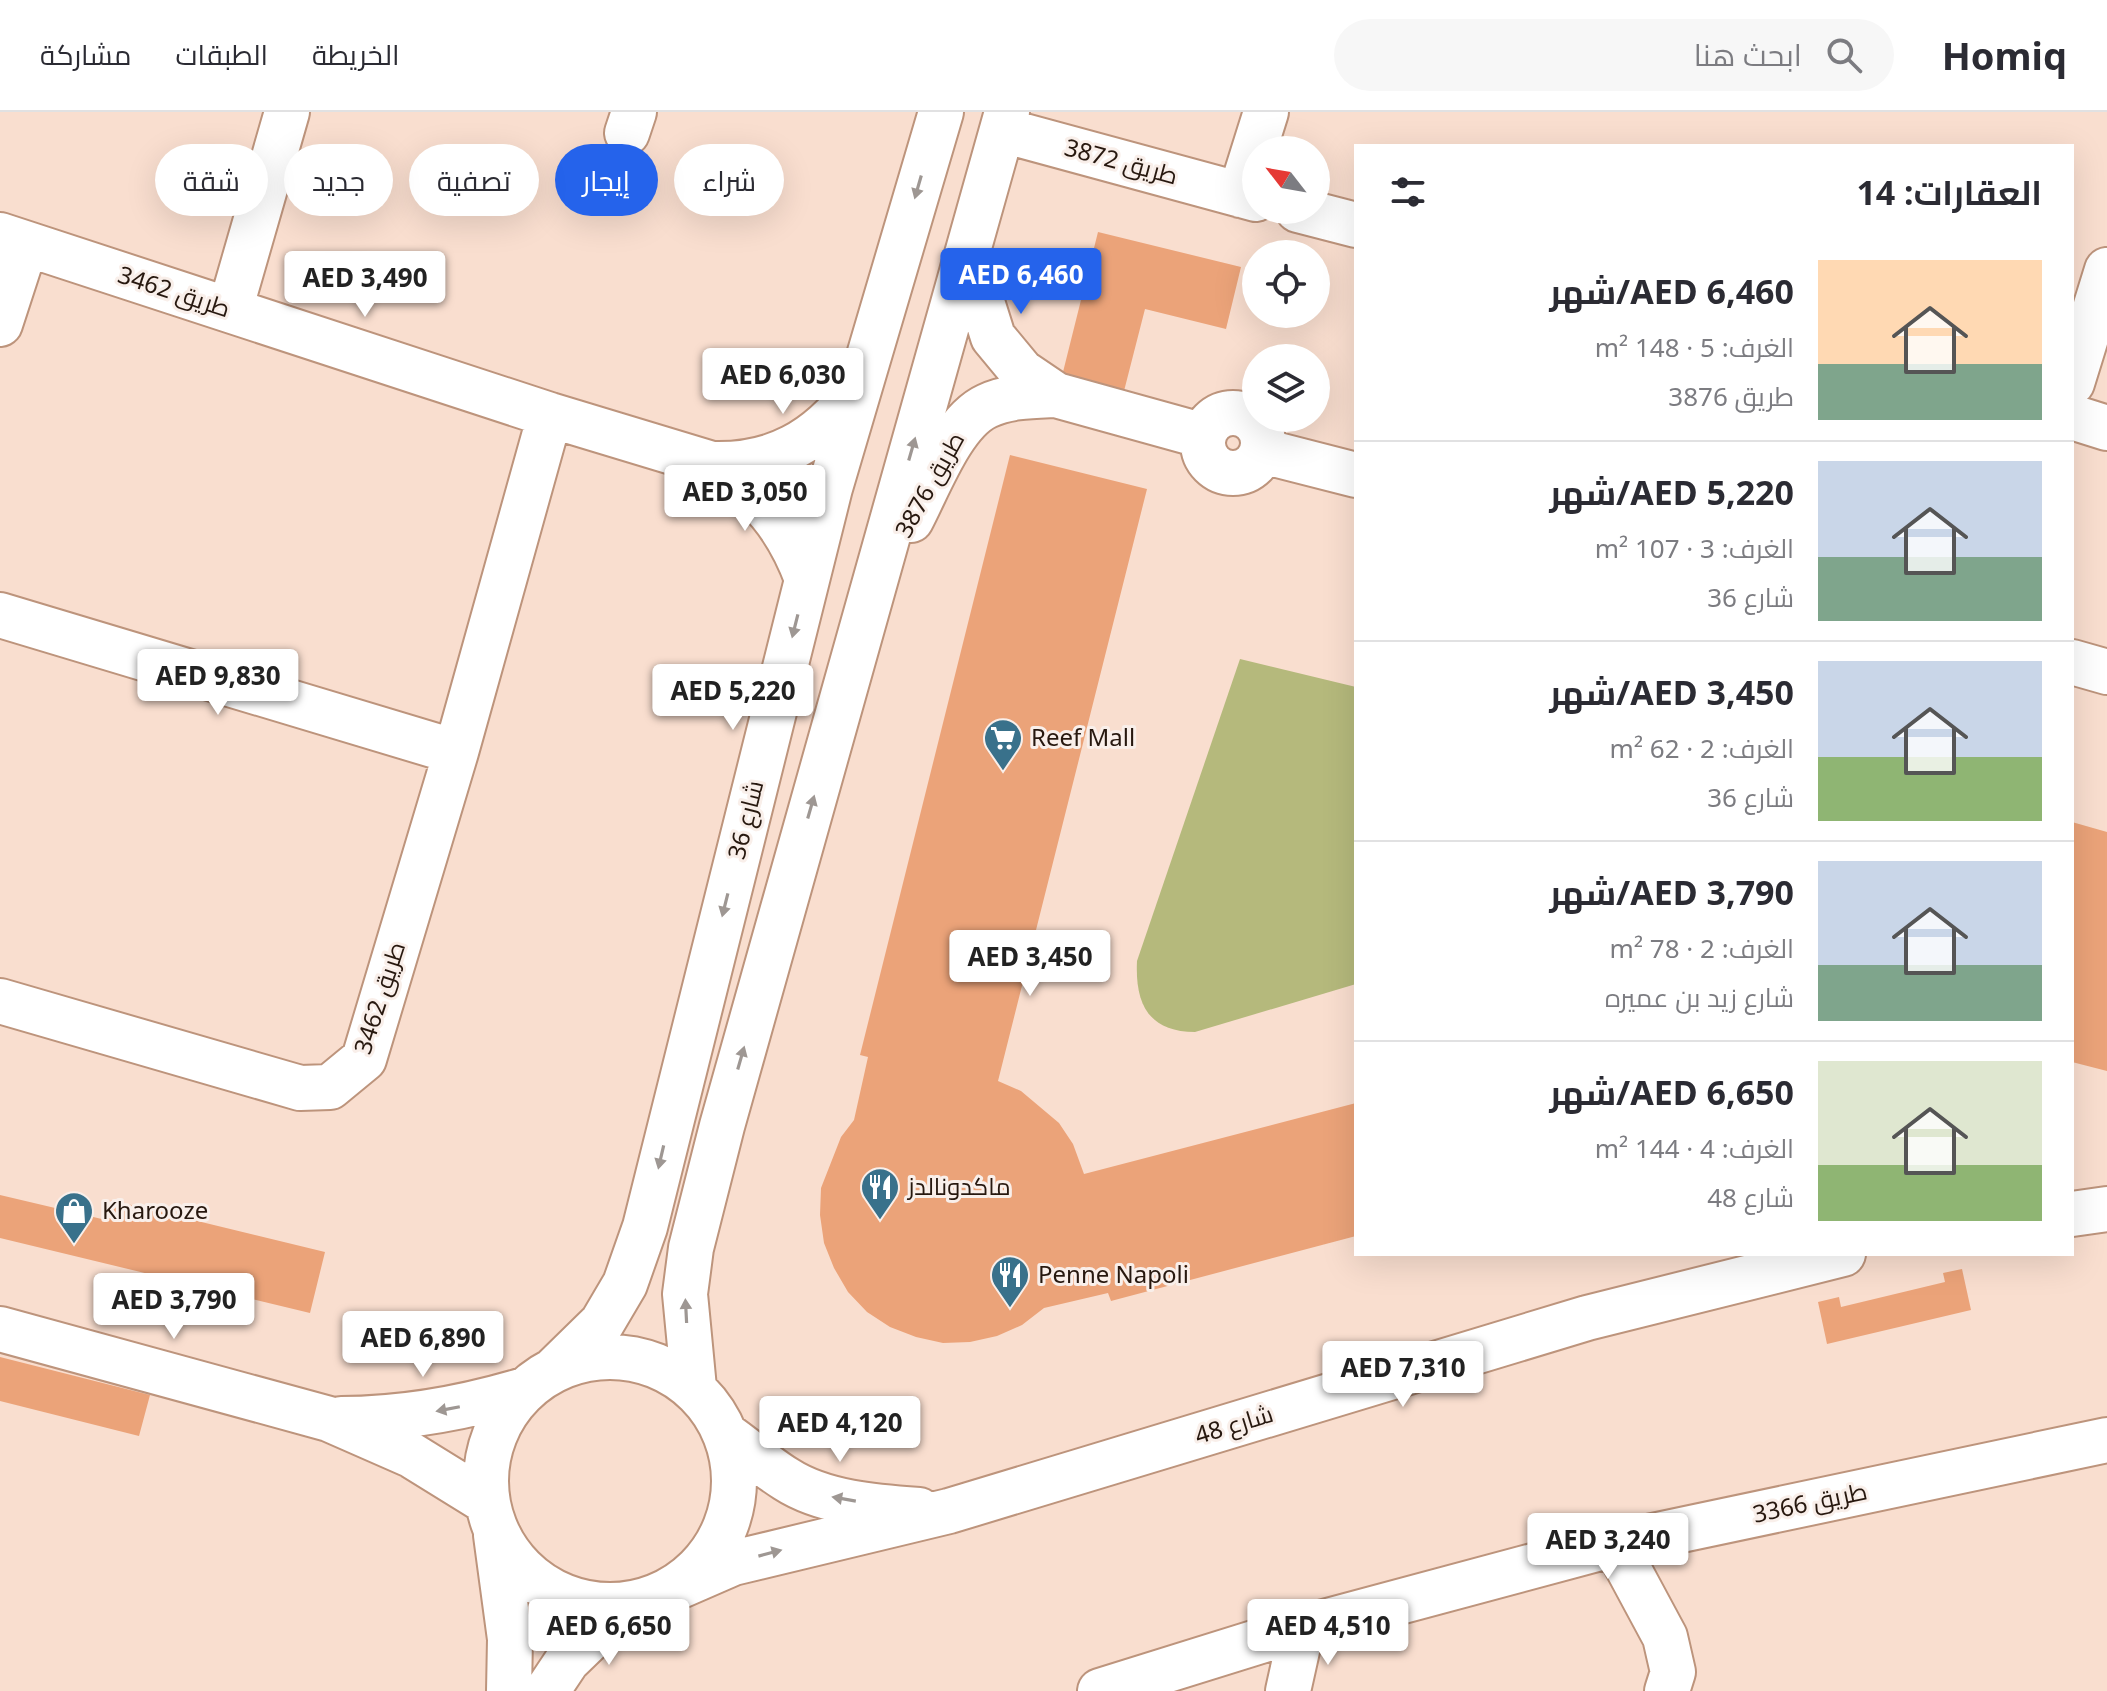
<!DOCTYPE html>
<html lang="ar">
<meta charset="utf-8">
<style>
:root{--surface:#fff;--page:#f7f7f7;--text:#2b2b33;--muted:#7c7c81;--line:#e1e1e2;--accent:#2563eb}
body{margin:0;font-family:"Noto Sans",Cairo,sans-serif;background:var(--page);color:var(--text);direction:rtl;height:100vh;display:flex;flex-direction:column;font-size:30px;white-space:nowrap}
*{box-sizing:border-box;margin:0}
p{font-size:26px;color:var(--muted)}
.icon{flex:none;width:44px;height:44px;fill:none;stroke:currentColor;stroke-width:2;stroke-linecap:round;stroke-linejoin:round}
.map{position:relative;flex:1;overflow:hidden;direction:ltr}
.sheet{position:absolute;left:1354px;top:32px;width:720px;height:1112px;display:flex;flex-direction:column;background:var(--surface);border-radius:0px;box-shadow:0 8px 32px #0002;direction:rtl}
.sheet>*{flex:none}
.banner{position:absolute;left:24px;top:32px;width:760px;height:72px;direction:rtl;display:flex;gap:16px}
.needle{width:52px;rotate:301deg}
.controls{position:absolute;left:1242px;top:24px;display:grid;gap:16px}
.controls a{display:grid;place-items:center;width:88px;height:88px;border-radius:50%;background:var(--surface);box-shadow:0 8px 32px #0002;font-size:40px}
.price{position:absolute;translate:-50% -68px;padding:0 18px;border-radius:8px;background:#fff;color:#222;font-size:26px;line-height:52px;filter:drop-shadow(0 2px 4px #0008)}
.price::after{content:'';position:absolute;left:50%;top:48px;width:24px;height:18px;margin-left:-12px;background:inherit;clip-path:polygon(0 0,100% 0,50% 100%)}
.price.active{background:var(--accent);color:#fff}
ul{padding:0;list-style:none}
li{display:flex;align-items:center;gap:24px;height:200px;padding:0 32px}
li+li{border-top:2px solid var(--line)}
li span{display:grid;place-items:center;flex:none;width:224px;height:160px;border-radius:0px;color:#555}
li>.icon{margin-inline-start:auto}
span .icon{width:96px;height:96px;fill:#fffc;stroke-width:1}
li b{font-size:34px}
h2{display:flex;justify-content:space-between;align-items:center;height:96px;padding:0 32px;font-size:34px}
.pill{padding:0 28px;border-radius:36px;background:var(--surface);box-shadow:0 8px 32px #0002;font-size:28px;line-height:72px}
.pill.active{background:var(--accent);color:#fff}
header{display:flex;align-items:center;gap:48px;box-sizing:border-box;height:112px;padding:0 40px;background:var(--surface);border-bottom:2px solid var(--line)}
header strong{font-size:38px}
nav{display:flex;gap:44px;margin-inline-start:auto;font-size:28px}
.search{width:560px;height:72px;background:var(--page);display:flex;align-items:center;gap:20px;box-sizing:border-box;padding:0 28px;border-radius:44px;color:var(--muted);font-size:30px}
.map>svg:first-child{display:block}
</style>
<header>
<strong>Homiq</strong>
<div class="search"><svg class="icon" aria-label="search" viewBox="0 0 24 24"><circle cx="10" cy="10" r="6"/><path d="M15 15l6 6"/></svg>ابحث هنا</div>
<nav><a>الخريطة</a><a>الطبقات</a><a>مشاركة</a></nav>
</header>
<div class="map">
<svg width="2107" height="1579" viewBox="0 0 2107 1579">
<rect width="100%" height="100%" fill="#f9decf"/>
<path fill="#b5b97c" d="M1240,547L1356,575V872L1195,920C1148,920 1135,891 1137,849Z"/>
<path fill="#eba379" d="M1098,120L1241,155L1226,217L1145,197L1124,279L1062,264Z
M1010,343L1147,377L998,969L1021,979L1059,1011L1073,1032L1084,1062L1356,991V1124L1111,1189L1108,1181L1044,1196L1022,1213L997,1224L970,1230L943,1231L916,1225L890,1215L867,1200L848,1180L834,1156L824,1131L820,1103L821,1076L841,1025L854,1008L868,945L860,943Z
M2072,710L2107,720V959L2072,950Z
M0,1083L106,1108L111,1088L325,1140L310,1201L0,1126Z
M1962,1157L1971,1198L1827,1232L1818,1190L1839,1185L1841,1195L1945,1170L1943,1161Z
M0,1245L150,1283L139,1324L0,1289Z"/>
<g fill="none" stroke-linecap="round" stroke-linejoin="round">
<defs>
<path id="minor" d="M1002,18L1256,87
M627,21L634,0
M1240,83L1266,0
M1298,98L1356,113
M0,123L550,303L712,352C759,380 788,415 807,467
M967,142L993,225L1022,260L1056,283L1204,324
M230,198L287,0
M0,212L26,132
M2072,271L2107,158
M1203 331a30 30 0 1 1 60 0a30 30 0 1 1-60 0Z
M2072,305L2107,316
M1262,339L1356,363
M712,352C774,354 818,329 855,280
M911,408C929,374 952,310 987,294C1008,284 1033,284 1056,283
M0,503L456,640
M2072,550L2107,560
M0,889L300,976L330,975L364,947L456,640L550,303
M2072,1102L2107,1097
M0,1217L329,1307L411,1343L487,1390
M486 1369a124 124 0 1 1 248 0a124 124 0 1 1-248 0Z
M555,1257L602,1211L625,1172L645,1115L830,376L941,0
M694,1276L685,1182L691,1136L722,1014L1007,0
M341,1307C404,1307 464,1296 524,1278
M726,1323C746,1337 765,1354 786,1367C823,1391 876,1395 919,1398
M496,1423L510,1527L509,1579
M1615,1432L1665,1525L1673,1560L1667,1579
M671,1478L733,1451L949,1399L1587,1206L1843,1142
M547,1579L567,1549L625,1493
M1100,1579L1302,1516L1615,1432L2107,1328
M1288,1579L1302,1516"/>
</defs>
<use href="#minor" stroke="#bd947c" stroke-width="48"/>
<use href="#minor" stroke="#fff" stroke-width="44"/>
</g>
<defs><path id="oneway-solid" d="M-6-.8H1V-3.2L6.5 0L1 3.2V.8H-6Z" transform="scale(2)"/></defs>
<g fill="#9e9793">
<use href="#oneway-solid" transform="translate(918 75) rotate(106)"/>
<use href="#oneway-solid" transform="translate(912 337) rotate(-74)"/>
<use href="#oneway-solid" transform="translate(795 514) rotate(104)"/>
<use href="#oneway-solid" transform="translate(811 695) rotate(-74)"/>
<use href="#oneway-solid" transform="translate(725 793) rotate(104)"/>
<use href="#oneway-solid" transform="translate(741 946) rotate(-74)"/>
<use href="#oneway-solid" transform="translate(661 1045) rotate(103)"/>
<use href="#oneway-solid" transform="translate(686 1199) rotate(-93)"/>
<use href="#oneway-solid" transform="translate(448 1297) rotate(169)"/>
<use href="#oneway-solid" transform="translate(844 1387) rotate(-170)"/>
<use href="#oneway-solid" transform="translate(770 1441) rotate(-15)"/>
</g>
<defs>
<symbol id="supermarket-pin" viewBox="-11 -11 22 30"><path d="M0 17L-7.5 6A9.5 9.5 0 1 1 7.5 6Z" fill="#39718b" stroke="#f9efea"/><path d="M-6-5.5h2.5l.6 2H6L4.5 2H-2.5L-4.4-4H-6ZM-1.5 3.2a1.3 1.3 0 1 0 .1 0ZM3 3.2a1.3 1.3 0 1 0 .1 0Z" fill="#fff"/></symbol>
<symbol id="restaurant-pin" viewBox="-11 -11 22 30"><path d="M0 17L-7.5 6A9.5 9.5 0 1 1 7.5 6Z" fill="#39718b" stroke="#f9efea"/><path d="M-5-6h1v4h1v-4h1v4h1v-4h1v5L-1.5 .5V6h-2V.5L-5-1ZM5-6V6H3V1.5H1.5Q1.5-4 5-6Z" fill="#fff"/></symbol>
<symbol id="shop-pin" viewBox="-11 -11 22 30"><path d="M0 17L-7.5 6A9.5 9.5 0 1 1 7.5 6Z" fill="#39718b" stroke="#f9efea"/><path d="M-5-2.5h2.3a2.7 3.5 0 0 1 5.4 0H5L5.5 6h-11ZM-1.5-2.5h3a1.5 2.3 0 0 0-3 0Z" fill="#fff"/></symbol>
</defs>
<g fill-rule="evenodd">
<use href="#supermarket-pin" x="981" y="604" width="44" height="60"/>
<use href="#restaurant-pin" x="858" y="1053" width="44" height="60"/>
<use href="#shop-pin" x="52" y="1077" width="44" height="60"/>
<use href="#restaurant-pin" x="988" y="1141" width="44" height="60"/>
</g>
<g text-anchor="middle" stroke-width="6" stroke-linejoin="round" paint-order="stroke">
<g font-size="24" fill="#27180f" stroke="#f9efea">
<text transform="translate(1121 50) rotate(15)" y="8">طريق 3872</text>
<text transform="translate(174 180) rotate(18)" y="8">طريق 3462</text>
<text transform="translate(930 373) rotate(-61)" y="8">طريق 3876</text>
<text transform="translate(746 708) rotate(-76)" y="8">شارع 36</text>
<text transform="translate(380 886) rotate(-72)" y="8">طريق 3462</text>
<text transform="translate(1234 1313) rotate(-17)" y="8">شارع 48</text>
<text transform="translate(1810 1391) rotate(-12)" y="8">طريق 3366</text>
</g>
<g font-size="24" fill="#27180f" stroke="#f9efea" text-anchor="start">
<text x="1031" y="634">Reef Mall</text>
<text x="908" y="1083">ماكدونالدز</text>
<text x="102" y="1107">Kharooze</text>
<text x="1038" y="1171">Penne Napoli</text>
</g>
</g>
</svg>
<div class="controls">
<a><svg class="needle" viewBox="-14 -14 28 28"><path d="M0-13l5 13h-10z" fill="#e53935"/><path d="M0 13l5-13h-10z" fill="#7c7c81"/></svg></a>
<a><svg class="icon" aria-label="locate" viewBox="0 0 24 24"><circle cx="12" cy="12" r="6"/><path d="M12 2v4M12 18v4M2 12h4M18 12h4"/></svg></a>
<a><svg class="icon" aria-label="layers" viewBox="0 0 24 24"><path d="M12 4l9 5-9 5-9-5zM3 14l9 5 9-5"/></svg></a>
</div>
<b class="price active" style="left:1021px;top:204px">AED 6,460</b>
<b class="price" style="left:365px;top:207px">AED 3,490</b>
<b class="price" style="left:783px;top:304px">AED 6,030</b>
<b class="price" style="left:745px;top:421px">AED 3,050</b>
<b class="price" style="left:218px;top:605px">AED 9,830</b>
<b class="price" style="left:733px;top:620px">AED 5,220</b>
<b class="price" style="left:1030px;top:886px">AED 3,450</b>
<b class="price" style="left:174px;top:1229px">AED 3,790</b>
<b class="price" style="left:423px;top:1267px">AED 6,890</b>
<b class="price" style="left:1403px;top:1297px">AED 7,310</b>
<b class="price" style="left:840px;top:1352px">AED 4,120</b>
<b class="price" style="left:1608px;top:1469px">AED 3,240</b>
<b class="price" style="left:609px;top:1555px">AED 6,650</b>
<b class="price" style="left:1328px;top:1555px">AED 4,510</b>
<div class="banner">
<a class="pill">شراء</a>
<a class="pill active">إيجار</a>
<a class="pill">تصفية</a>
<a class="pill">جديد</a>
<a class="pill">شقة</a>
</div>
<section class="sheet">
<h2>العقارات: 14<svg class="icon" aria-label="filters" viewBox="0 0 24 24"><path d="M4 7h16M4 17h16"/><circle cx="9" cy="7" r="2"/><circle cx="15" cy="17" r="2"/></svg></h2>
<ul>
<li><span style="background:linear-gradient(#ffd9b3 65%,#7fa58c 0)"><svg class="icon" aria-label="home" viewBox="0 0 24 24"><path d="M3 11l9-7 9 7M6 9v11h12V9"/></svg></span><div><b>AED 6,460/شهر</b><p>الغرف: 5 · 148 m²</p><p>طريق 3876</p></div></li>
<li><span style="background:linear-gradient(#c9d6e8 60%,#7fa58c 0)"><svg class="icon" aria-label="home" viewBox="0 0 24 24"><path d="M3 11l9-7 9 7M6 9v11h12V9"/></svg></span><div><b>AED 5,220/شهر</b><p>الغرف: 3 · 107 m²</p><p>شارع 36</p></div></li>
<li><span style="background:linear-gradient(#c9d6e8 60%,#8fb573 0)"><svg class="icon" aria-label="home" viewBox="0 0 24 24"><path d="M3 11l9-7 9 7M6 9v11h12V9"/></svg></span><div><b>AED 3,450/شهر</b><p>الغرف: 2 · 62 m²</p><p>شارع 36</p></div></li>
<li><span style="background:linear-gradient(#c9d6e8 65%,#7fa58c 0)"><svg class="icon" aria-label="home" viewBox="0 0 24 24"><path d="M3 11l9-7 9 7M6 9v11h12V9"/></svg></span><div><b>AED 3,790/شهر</b><p>الغرف: 2 · 78 m²</p><p>شارع زيد بن عميره</p></div></li>
<li><span style="background:linear-gradient(#dfe7d0 65%,#8fb573 0)"><svg class="icon" aria-label="home" viewBox="0 0 24 24"><path d="M3 11l9-7 9 7M6 9v11h12V9"/></svg></span><div><b>AED 6,650/شهر</b><p>الغرف: 4 · 144 m²</p><p>شارع 48</p></div></li>
</ul>
</section>
</div>
